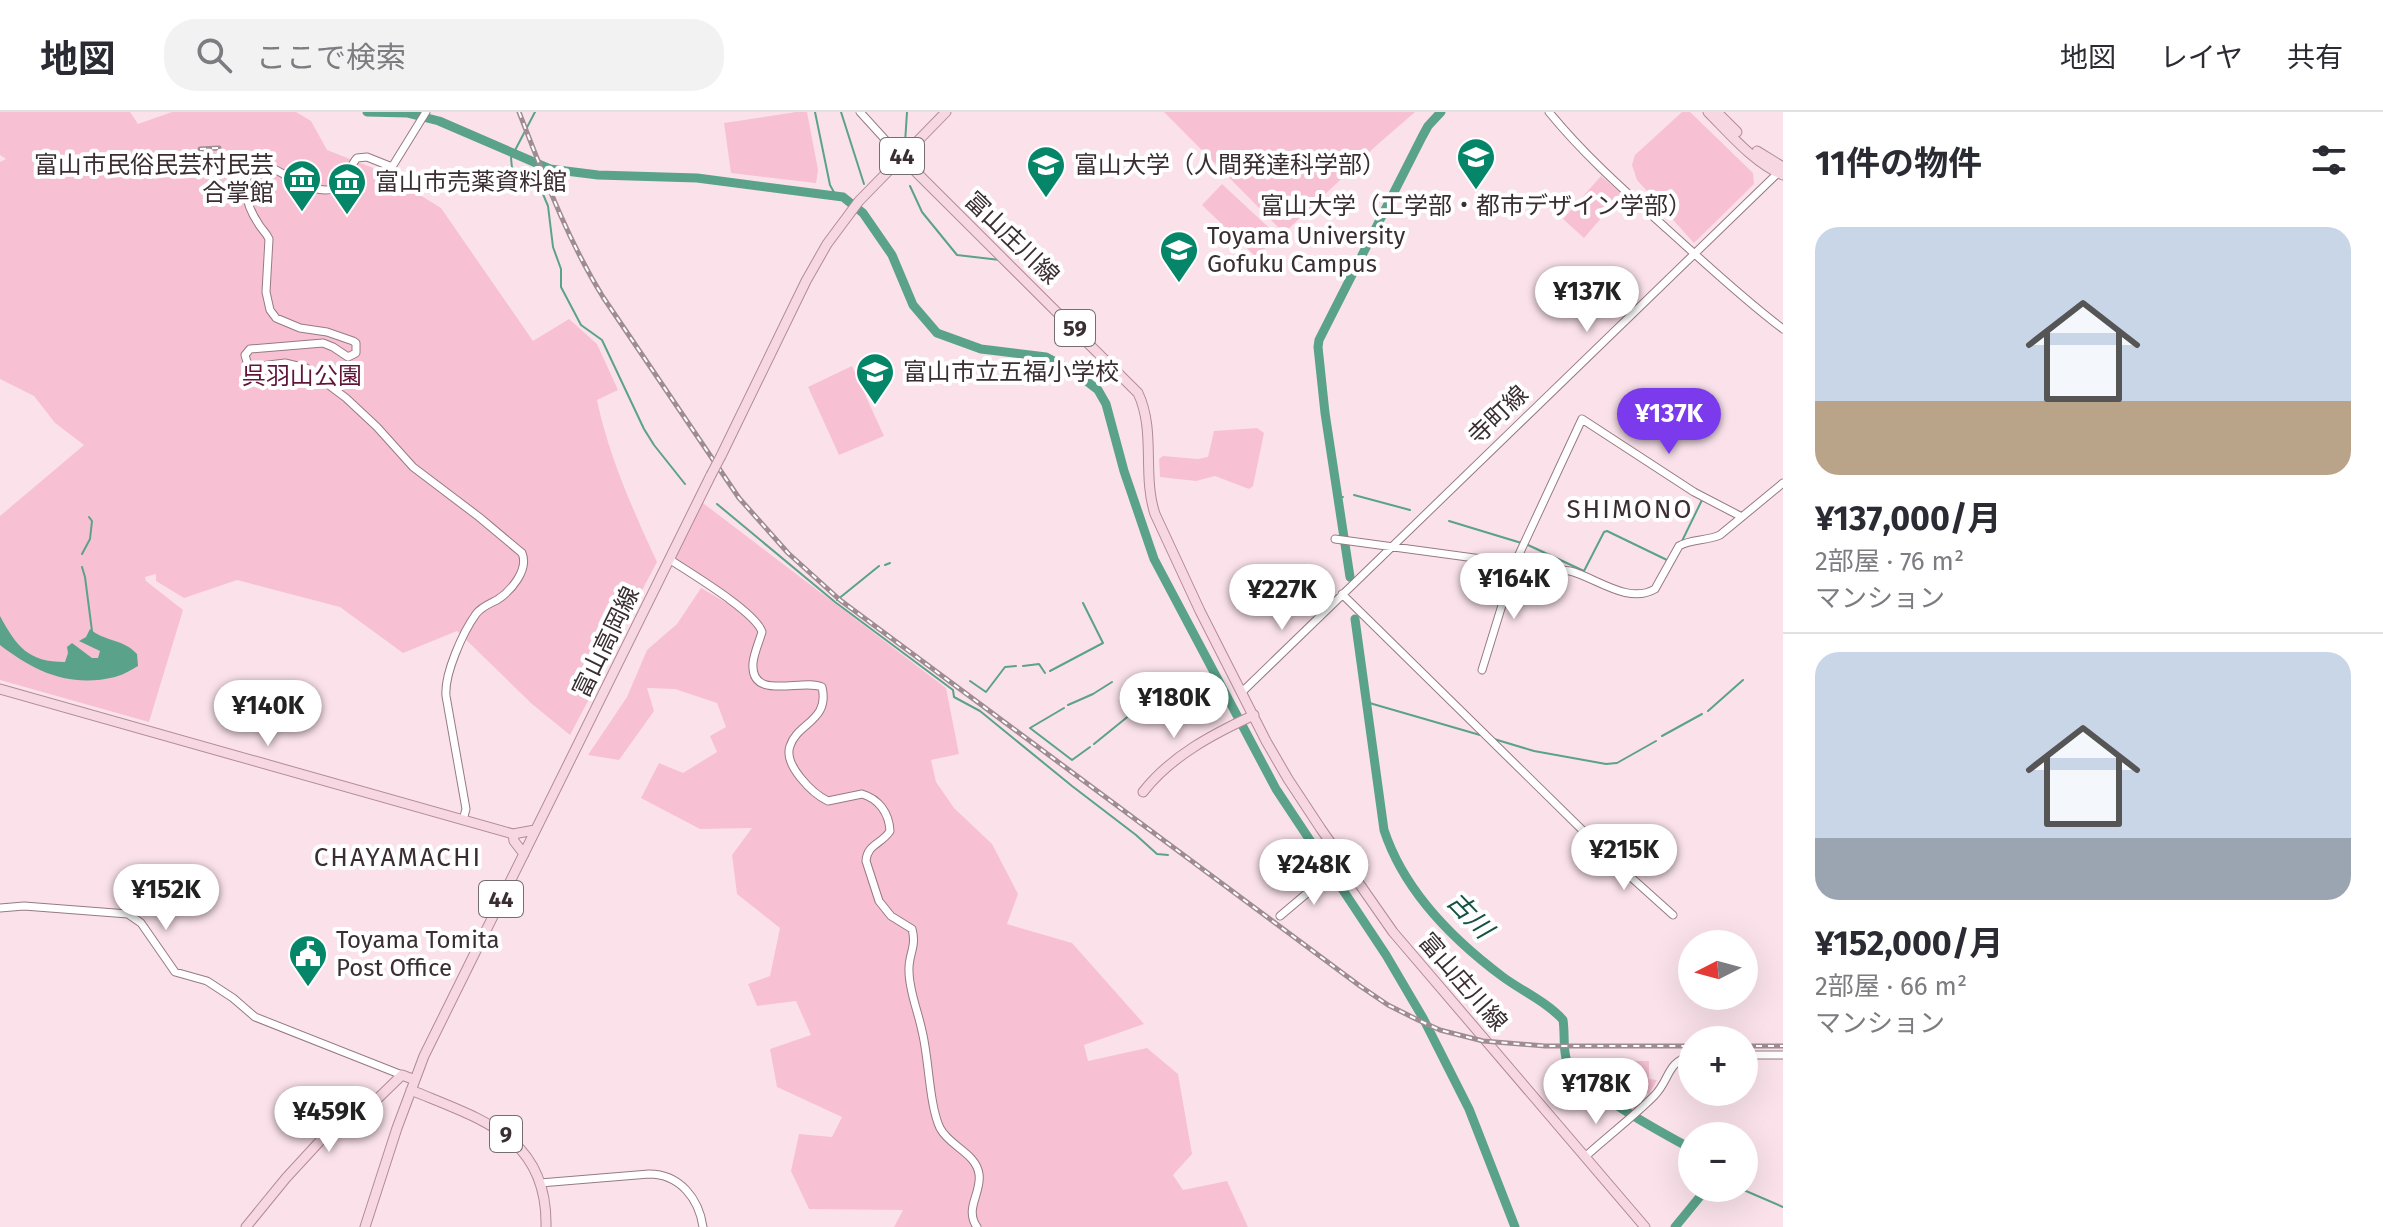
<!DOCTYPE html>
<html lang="ja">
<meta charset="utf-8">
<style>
:root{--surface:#fff;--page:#f2f2f3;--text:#2b2b33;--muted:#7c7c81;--line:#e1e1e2;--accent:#7c3aed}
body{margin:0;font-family:"Fira Sans","Noto Sans JP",sans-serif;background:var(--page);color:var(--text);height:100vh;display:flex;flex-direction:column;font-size:30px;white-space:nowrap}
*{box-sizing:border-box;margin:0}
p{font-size:26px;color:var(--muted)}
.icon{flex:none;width:44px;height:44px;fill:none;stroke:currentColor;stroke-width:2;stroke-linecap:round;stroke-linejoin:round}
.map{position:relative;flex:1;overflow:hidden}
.sheet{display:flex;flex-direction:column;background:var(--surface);width:600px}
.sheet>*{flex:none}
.needle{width:52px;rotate:264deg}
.fabs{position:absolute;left:1678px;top:818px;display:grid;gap:16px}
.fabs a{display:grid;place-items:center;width:80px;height:80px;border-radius:50%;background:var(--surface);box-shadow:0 8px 32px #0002;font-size:40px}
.price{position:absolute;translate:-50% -68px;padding:0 18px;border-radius:28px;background:#fff;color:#222;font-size:26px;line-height:52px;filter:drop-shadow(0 2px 4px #0008)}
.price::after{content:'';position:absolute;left:50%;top:48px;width:24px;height:18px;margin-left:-12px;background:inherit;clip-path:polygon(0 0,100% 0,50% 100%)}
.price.on{background:var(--accent);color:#fff}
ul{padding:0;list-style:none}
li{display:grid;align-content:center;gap:16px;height:424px;padding:0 32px}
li+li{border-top:2px solid var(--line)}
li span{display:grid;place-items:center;height:248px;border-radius:24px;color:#555}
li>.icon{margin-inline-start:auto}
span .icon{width:144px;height:144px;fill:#fffc;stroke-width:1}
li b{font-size:34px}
h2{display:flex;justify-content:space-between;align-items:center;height:96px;padding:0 32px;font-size:34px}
header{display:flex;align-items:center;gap:48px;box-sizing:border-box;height:112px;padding:0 40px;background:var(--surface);border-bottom:2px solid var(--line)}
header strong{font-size:38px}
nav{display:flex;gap:44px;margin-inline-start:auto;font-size:28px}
.search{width:560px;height:72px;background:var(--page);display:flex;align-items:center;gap:20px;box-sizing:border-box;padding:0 28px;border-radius:32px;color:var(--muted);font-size:30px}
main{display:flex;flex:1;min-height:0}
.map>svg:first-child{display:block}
</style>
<header>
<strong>地図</strong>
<div class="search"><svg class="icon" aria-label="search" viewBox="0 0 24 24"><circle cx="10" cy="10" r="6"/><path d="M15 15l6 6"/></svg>ここで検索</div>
<nav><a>地図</a><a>レイヤ</a><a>共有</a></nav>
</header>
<main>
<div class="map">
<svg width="1783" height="1115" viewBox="0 0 1783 1115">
<rect width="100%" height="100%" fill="#fbe2ea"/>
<path fill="#f7c1d3" d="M0,0H130L138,12L172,0H296L311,9L327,38L381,59L441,96L533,229L569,207L597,232L618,278L597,288C609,345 633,398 657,450L602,554L588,589L570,623L532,592L457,519L403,541L340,495L237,468L184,486L156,469V462L145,465L146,469L183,498L149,610L0,568V404L84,333L55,311L34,284L0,267V50L6,47L0,43Z
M796,0H807L818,58L816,71L731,61L724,11Z
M1164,0H1415L1377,33L1284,121Z
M1682,0H1690L1753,61L1754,72L1694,131L1637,68L1632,53L1635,43Z
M1601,64L1622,82L1584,126L1563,107Z
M1222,72L1278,124L1256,145L1202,93Z
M852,254L884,324L839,343L808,275Z
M1257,316L1264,321L1253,374L1249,377L1215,364L1196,369L1160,365L1159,347L1163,344L1198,347L1208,345L1214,319Z
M699,388L946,576L959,642L931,648L936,670L954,696L992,732L1018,782L1007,812L1072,831L1144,912L1084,933L1088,949L1147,936L1178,962L1192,1042L1173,1063L1183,1078L1227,1069L1248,1115H894L903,1098L809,1097L791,1059L799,1022L832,1025L842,1005L777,975L770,937L811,923L796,889L757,894L748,872L770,864L780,816L737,782L732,743L752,716L700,717L641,686L659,651L683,661L717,640L710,624L726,615L717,591L675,577L647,576L654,599L619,648L588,643L627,585L647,538L677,512L701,476L746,502L669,447Z
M1626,949H1649V967L1657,968L1649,982L1627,972Z"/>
<path fill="#5aa28a" d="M0,504C17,535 28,550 65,550L68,541L67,535L72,531L92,546H98L100,539L79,529L86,525L90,517C105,530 122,526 137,542L138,554C131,558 123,563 115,565C70,576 35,560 0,533Z"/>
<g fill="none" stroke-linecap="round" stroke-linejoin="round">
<path stroke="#5aa28a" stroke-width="2" d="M535,0L511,46L512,56L537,68L548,94L553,135L561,157V175L581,213L602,228L644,317L654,333L685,372
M815,0L830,73L836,84
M841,0L864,72
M905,31L907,0
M910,74L922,100L957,143L1000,148
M1354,383L1410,398
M1337,386L1343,385
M717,392L835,490L953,578L954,585L980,599L1072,674L1136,723L1157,742L1168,743
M1449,409L1528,433L1584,459L1604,420L1607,419L1667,448
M1682,429L1702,388
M82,442L90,427L92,409L89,405
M885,453L890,451
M82,455L85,465L92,519
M837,488L879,454
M1023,554L1039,552L1045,561
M1050,559L1103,531L1083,491
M970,569L986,580L1005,555L1016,554
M1366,590L1480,623
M1068,593L1093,582L1112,570
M1064,596L1030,616L1072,648L1090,635
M1708,599L1743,568
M1662,624L1702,602
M1494,627L1534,639L1606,652L1617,651L1656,629
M1094,632L1131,602
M1739,1076L1783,1095"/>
<path stroke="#5aa28a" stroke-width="9" d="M367,0L407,1L439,9L550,57L598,63L697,66L843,85L863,101L892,143L913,193L937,221L981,237L1046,245L1076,261L1098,278L1106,292L1124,359L1154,447L1276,677L1386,843L1423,906L1469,997L1515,1115
M1350,465L1325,301L1318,235L1319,228L1422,25L1428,14L1441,0
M1355,507L1384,718C1404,779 1452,827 1503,865C1522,879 1547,890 1563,908C1565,920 1563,934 1566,946C1572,973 1666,1023 1692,1037
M1675,1115L1707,1076"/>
<defs>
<path id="minor" d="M426,0L392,55L367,45L357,46C349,54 349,68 340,74C316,89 282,57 260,51C237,63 246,93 258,111C261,117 266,120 269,127L266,180L270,198L276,206L300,216L327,220L353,229L356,231V241L348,245L333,235L323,231L250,237L245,243L247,250L252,255L285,251L306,256L346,286L377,315L413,355L479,405L522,441C529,458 511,479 497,488C489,492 481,495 476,502C463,520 444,562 446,584L466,697L463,708
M860,0L901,45
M1549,0C1584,43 1626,80 1667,117C1705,151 1742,186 1783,217
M1335,427L1570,459C1595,465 1628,493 1655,477L1679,434C1691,427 1707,429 1720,423L1783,371
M669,447C690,461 756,500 762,520C759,530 754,541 753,551C750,590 802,566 822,575C830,609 797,611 790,634C783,653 813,682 828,689L862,682C879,687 889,701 890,719C882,732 867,732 866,749L879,789L891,804L912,817C917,835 908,843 909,859C909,879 918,899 922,919C929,946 929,993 940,1016C949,1034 976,1041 979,1062C982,1081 964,1096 977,1115
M1342,482L1624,759L1673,803
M1482,558L1515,451L1582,307L1694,380L1742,405
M1242,580L1781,58
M0,796L24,794L128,802L141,811L175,860L207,869L233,886L255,905L402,963
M1280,804L1344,750
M1744,943H1783
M1586,1044C1608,1024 1633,1005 1654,984C1671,967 1665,951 1692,943
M540,1071L649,1062C680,1062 699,1087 703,1115"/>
<path id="major" d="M1708,0C1730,22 1754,51 1783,63
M1717,0L1737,20
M1757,39L1783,55
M901,45L1138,281C1156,319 1142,363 1155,402L1200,499L1266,629L1288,667L1321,717L1393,820L1645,1115
M721,344L806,169L827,132L859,89L946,0
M0,577L513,722L535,718
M1143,680C1171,644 1213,622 1254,603
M513,722L514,729L524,742
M411,978C480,1007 548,1024 546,1115
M246,1115L286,1066L332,1016L369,995L402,963L415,968
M365,1115L397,1016L424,944L711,363"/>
</defs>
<use href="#minor" stroke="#967a83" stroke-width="9"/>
<use href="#major" stroke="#b28b97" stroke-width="11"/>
<use href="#minor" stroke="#fff" stroke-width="7"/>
<use href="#major" stroke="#f7d7e2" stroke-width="9"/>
<defs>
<path id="rail" d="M519,0C544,64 567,127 603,185L739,386L788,441L840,488L1360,874L1388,893L1418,908L1440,918L1483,929L1545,934H1692
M200,37L219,36
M1744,934H1783"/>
</defs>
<use href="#rail" stroke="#9f8c92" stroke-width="5"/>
<use href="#rail" stroke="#fff" stroke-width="2" stroke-dasharray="6" stroke-linecap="butt"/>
<defs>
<path id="major-bridge" d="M711,363L721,344"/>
</defs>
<use href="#major-bridge" stroke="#b28b97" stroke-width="11" stroke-linecap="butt"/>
<use href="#major-bridge" stroke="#f7d7e2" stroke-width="9"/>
</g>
<defs>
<symbol id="university-pin" viewBox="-11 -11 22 30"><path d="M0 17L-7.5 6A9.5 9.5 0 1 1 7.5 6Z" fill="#068669" stroke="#fff"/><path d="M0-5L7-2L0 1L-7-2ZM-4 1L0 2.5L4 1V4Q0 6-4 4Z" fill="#fff"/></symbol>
<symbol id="museum-pin" viewBox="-11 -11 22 30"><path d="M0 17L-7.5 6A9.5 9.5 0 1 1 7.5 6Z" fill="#068669" stroke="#fff"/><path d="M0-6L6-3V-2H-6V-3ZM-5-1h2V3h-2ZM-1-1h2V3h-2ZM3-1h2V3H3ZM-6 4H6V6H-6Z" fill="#fff"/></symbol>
<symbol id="school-pin" viewBox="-11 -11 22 30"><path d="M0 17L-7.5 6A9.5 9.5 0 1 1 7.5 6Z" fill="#068669" stroke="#fff"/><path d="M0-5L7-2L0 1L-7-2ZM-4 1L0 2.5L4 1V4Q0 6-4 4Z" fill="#fff"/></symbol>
<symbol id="civic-pin" viewBox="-11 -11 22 30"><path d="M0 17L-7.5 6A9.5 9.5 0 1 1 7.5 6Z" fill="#068669" stroke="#fff"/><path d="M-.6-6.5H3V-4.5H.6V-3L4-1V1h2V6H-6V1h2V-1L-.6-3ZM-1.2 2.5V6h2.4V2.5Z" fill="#fff"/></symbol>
</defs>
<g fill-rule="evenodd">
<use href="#university-pin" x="1454" y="23" width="44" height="60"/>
<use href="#university-pin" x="1024" y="31" width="44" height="60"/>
<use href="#museum-pin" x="280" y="45" width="44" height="60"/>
<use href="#museum-pin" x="325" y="48" width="44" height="60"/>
<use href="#university-pin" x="1157" y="116" width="44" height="60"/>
<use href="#school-pin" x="853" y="238" width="44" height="60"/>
<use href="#civic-pin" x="286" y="820" width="44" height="60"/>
</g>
<g text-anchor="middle" stroke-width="8" stroke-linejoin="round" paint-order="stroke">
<g fill="#fff" stroke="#756d70" stroke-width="2">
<rect x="880" y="26" width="44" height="36" rx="6"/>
<rect x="1055" y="198" width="40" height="36" rx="6"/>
<rect x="479" y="769" width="44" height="36" rx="6"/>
<rect x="490" y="1004" width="32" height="36" rx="6"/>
</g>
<g font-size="22" font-weight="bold" fill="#3a2e32">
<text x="902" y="52">44</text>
<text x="1075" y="224">59</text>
<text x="501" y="795">44</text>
<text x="506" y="1030">9</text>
</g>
<g font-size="24" fill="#3a2e32" stroke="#fff" text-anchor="start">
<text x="274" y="61" text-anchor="end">富山市民俗民芸村民芸<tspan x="274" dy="28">合掌館</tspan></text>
<text x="1074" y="61">富山大学（人間発達科学部）</text>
<text x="375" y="78">富山市売薬資料館</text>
<text x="1476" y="102" text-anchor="middle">富山大学（工学部・都市デザイン学部）</text>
<text x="1207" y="132">Toyama University<tspan x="1207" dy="28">Gofuku Campus</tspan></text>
<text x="903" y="268">富山市立五福小学校</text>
<text x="336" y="836">Toyama Tomita<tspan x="336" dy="28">Post Office</tspan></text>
</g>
<g font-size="24" fill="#3a2e32" stroke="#fff">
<text transform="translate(1012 126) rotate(44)" y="8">富山庄川線</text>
<text transform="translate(1498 303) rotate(-44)" y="8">寺町線</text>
<text transform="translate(606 530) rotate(-64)" y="8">富山高岡線</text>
<text transform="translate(1463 870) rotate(49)" y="8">富山庄川線</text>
</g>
<g font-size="24" fill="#601538" stroke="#fff">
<text x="302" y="272">呉羽山公園</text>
</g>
<g font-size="26" letter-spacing="2" fill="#3a2e32" stroke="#fff">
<text x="1630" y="406">SHIMONO</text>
<text x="398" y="754">CHAYAMACHI</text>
</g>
<g font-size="26" font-style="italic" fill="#165241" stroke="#fff">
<text transform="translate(1470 803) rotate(46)" y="9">古川</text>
</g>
</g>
</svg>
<div class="fabs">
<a><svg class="needle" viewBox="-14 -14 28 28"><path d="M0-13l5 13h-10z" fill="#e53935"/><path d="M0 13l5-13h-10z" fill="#7c7c81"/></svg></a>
<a>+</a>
<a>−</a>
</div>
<b class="price" style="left:1587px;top:222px">¥137K</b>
<b class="price on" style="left:1669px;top:344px">¥137K</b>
<b class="price" style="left:1514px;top:509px">¥164K</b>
<b class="price" style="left:1282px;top:520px">¥227K</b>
<b class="price" style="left:1174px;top:628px">¥180K</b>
<b class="price" style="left:268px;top:636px">¥140K</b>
<b class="price" style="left:1624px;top:780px">¥215K</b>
<b class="price" style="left:1314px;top:795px">¥248K</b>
<b class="price" style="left:166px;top:820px">¥152K</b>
<b class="price" style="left:1596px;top:1014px">¥178K</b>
<b class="price" style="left:329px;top:1042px">¥459K</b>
</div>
<section class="sheet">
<h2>11件の物件<svg class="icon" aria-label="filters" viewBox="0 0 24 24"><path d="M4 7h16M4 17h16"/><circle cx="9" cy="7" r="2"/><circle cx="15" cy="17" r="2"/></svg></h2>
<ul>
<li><span style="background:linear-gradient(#c9d6e8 70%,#b9a48a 0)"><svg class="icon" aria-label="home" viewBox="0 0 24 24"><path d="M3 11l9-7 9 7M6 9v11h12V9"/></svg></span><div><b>¥137,000/月</b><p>2部屋 · 76 m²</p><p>マンション</p></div></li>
<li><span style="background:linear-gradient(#c9d6e8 75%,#9aa5b1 0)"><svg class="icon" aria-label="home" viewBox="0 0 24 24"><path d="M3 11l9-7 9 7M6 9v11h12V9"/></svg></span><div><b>¥152,000/月</b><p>2部屋 · 66 m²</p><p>マンション</p></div></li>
</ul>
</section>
</main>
